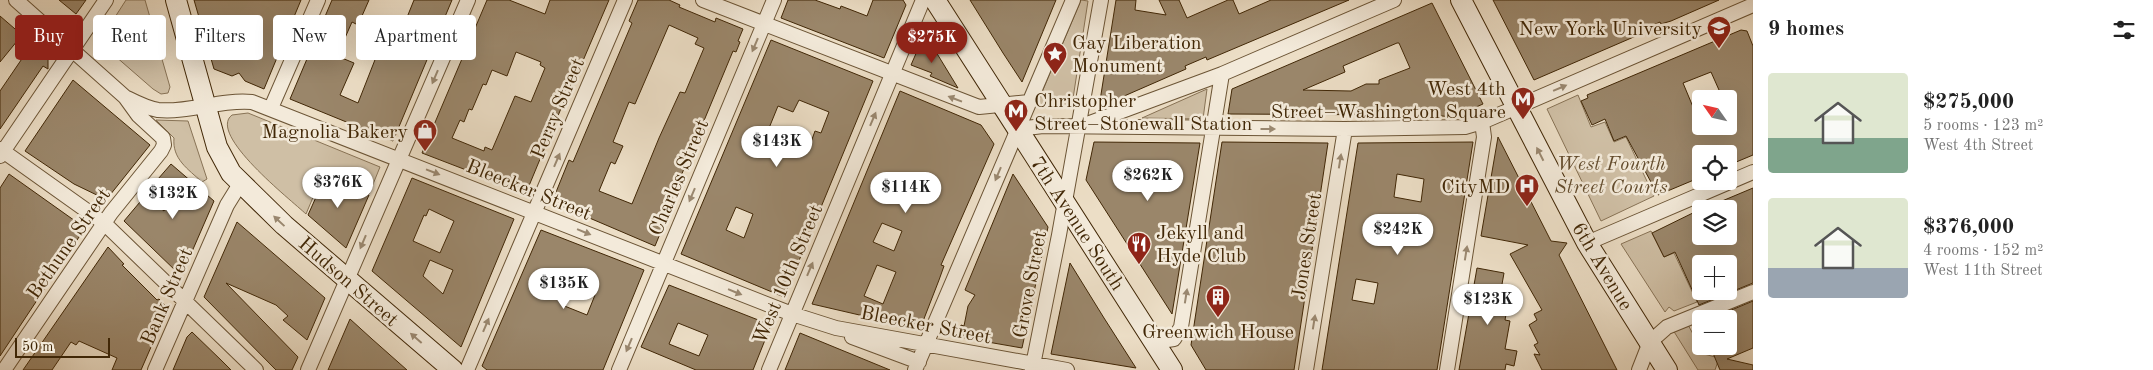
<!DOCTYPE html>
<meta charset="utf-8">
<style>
:root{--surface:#fff;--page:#f2f2f2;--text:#222;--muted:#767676;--accent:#8f2418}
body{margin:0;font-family:"Old Standard TT",serif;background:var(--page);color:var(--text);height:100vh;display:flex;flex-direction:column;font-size:19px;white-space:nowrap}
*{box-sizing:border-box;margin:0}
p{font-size:16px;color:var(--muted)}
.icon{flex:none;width:28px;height:28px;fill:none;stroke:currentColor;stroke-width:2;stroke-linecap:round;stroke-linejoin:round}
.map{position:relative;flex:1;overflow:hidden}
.sheet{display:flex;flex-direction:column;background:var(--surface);width:400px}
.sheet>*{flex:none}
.banner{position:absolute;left:15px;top:15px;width:475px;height:45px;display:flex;gap:10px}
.needle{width:32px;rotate:304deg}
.controls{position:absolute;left:1692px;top:90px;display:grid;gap:10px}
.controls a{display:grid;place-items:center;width:45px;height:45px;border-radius:5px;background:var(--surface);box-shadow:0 5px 20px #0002;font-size:25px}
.scale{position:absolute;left:15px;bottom:12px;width:95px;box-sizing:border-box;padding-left:5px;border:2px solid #412706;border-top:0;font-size:14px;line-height:18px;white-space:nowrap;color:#412706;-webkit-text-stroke:4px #f3eada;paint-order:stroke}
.price{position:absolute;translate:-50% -42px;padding:0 11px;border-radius:18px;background:#fff;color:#222;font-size:16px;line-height:32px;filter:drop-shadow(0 1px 2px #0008)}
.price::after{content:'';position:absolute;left:50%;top:30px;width:15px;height:11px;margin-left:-8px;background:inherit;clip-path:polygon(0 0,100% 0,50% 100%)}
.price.current{background:var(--accent);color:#fff}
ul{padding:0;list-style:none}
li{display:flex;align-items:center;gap:15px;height:125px;padding:0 15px}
li span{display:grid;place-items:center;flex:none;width:140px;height:100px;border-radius:5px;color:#555}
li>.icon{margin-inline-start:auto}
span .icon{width:60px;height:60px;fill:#fffc;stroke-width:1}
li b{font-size:21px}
h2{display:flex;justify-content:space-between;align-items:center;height:60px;padding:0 15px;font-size:21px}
.pill{padding:0 18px;border-radius:5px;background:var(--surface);box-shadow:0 5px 20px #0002;font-size:18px;line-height:45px}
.pill.current{background:var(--accent);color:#fff}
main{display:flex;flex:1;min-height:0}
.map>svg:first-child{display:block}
</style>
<main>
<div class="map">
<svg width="1753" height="370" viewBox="0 0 1753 370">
<rect width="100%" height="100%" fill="#ecdec6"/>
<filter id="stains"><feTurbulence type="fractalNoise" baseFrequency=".004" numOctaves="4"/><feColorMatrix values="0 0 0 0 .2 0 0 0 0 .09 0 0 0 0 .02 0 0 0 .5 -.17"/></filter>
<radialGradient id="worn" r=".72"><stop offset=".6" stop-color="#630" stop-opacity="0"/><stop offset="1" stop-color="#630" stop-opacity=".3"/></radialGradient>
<path fill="#cfbfa5" stroke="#887356" d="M126,0H145L170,87L168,93L161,94L153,89L99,42Z
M1081,0L1088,1L1072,105L1069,107H1040L1037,104Z
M1207,89L1203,119L1142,118Z
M1578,95L1591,127L1605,122L1614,142L1626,137L1654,196L1601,221L1547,109Z
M248,113L380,167L369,194L322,176L306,214C291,200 207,134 232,115Z
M156,120L188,121L207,179L202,182C188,169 172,159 174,138Z
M1651,231L1664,257L1674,253L1697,302L1674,311L1669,307L1665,312L1621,244Z
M1687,323L1704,354L1719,358L1715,370H1698L1673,330Z"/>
<path fill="#9a866a" stroke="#412706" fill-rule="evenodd" d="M59,0H86L76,14Z
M194,0H301L264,89L245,81L239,73L232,76L214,69Z
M332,0H369L358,25L352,22L337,56L354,63L340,95L358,103L380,47L393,52L414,0H452L393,141L290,99Z
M487,0H509L545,14L550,0H609L582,63L579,65L526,193L422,153ZM516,52L541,62L540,65L545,68L531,102L515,96L492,150L485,147L484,151L452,138L460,120L464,122L469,109L472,110L483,84L486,85L492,70L507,76Z
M638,0H669L680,5L679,7L715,22L716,18L743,29L738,41L740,42L736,52L733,51L671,200L667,211L669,212L655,246L552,202L569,160L573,162L632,23L629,21ZM669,25L698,38L695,44L704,48L685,93L680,92L659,138L632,204L599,191L611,162L615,164L623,146L613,142L629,102L635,104Z
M788,0H815L840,9L841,6L867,16L873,0H903L906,5L884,58L781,18Z
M970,0H1056L1022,82L1003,53Z
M1116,0H1136L1135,10L1166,15L1159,0H1179L1187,18L1228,0H1233L1239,14L1271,0H1349L1207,60L1206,57L1185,66L1186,69L1099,107Z
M1493,0H1719L1671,21L1661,24L1660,22L1643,30V31L1636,36L1534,80Z
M1432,3L1483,104L1453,117L1410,113V115L1228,114L1232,89ZM1397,43H1399L1410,68L1379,80V84H1366L1351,91L1303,90L1345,72L1343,66Z
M0,16L22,35L0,62Z
M1741,30L1747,31L1753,46V155L1729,165V154H1701V177L1658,195L1626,136L1614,141L1605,119L1592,125L1581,101L1588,98L1587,95ZM1711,72L1723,99H1729V107L1736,124L1719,132L1716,126H1701L1683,83Z
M771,40L873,81L784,297L681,254ZM799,100L829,112L821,133L815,131L811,142L799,137L796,145L767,133L778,106L793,112ZM736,207L753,214L744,238L726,230Z
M48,41V69L43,66L0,129V91L32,44L41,52Z
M921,42L933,47L958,88L930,76L932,73L911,65Z
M73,80L150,145L110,195L103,198L74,184L25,151Z
M900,91L981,125L994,144L941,265L944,266L939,280L920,329L812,304ZM882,223L902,231L894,251L873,242ZM877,265L896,272L883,304L864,296Z
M1498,137L1551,241L1567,243L1559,255L1617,370H1542L1534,354L1540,355L1534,345L1538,343L1529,325L1537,320L1534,314L1542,310L1510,254L1528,245L1481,236Z
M1094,142L1200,143L1172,314L1086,180Z
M1222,142L1328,143L1294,370H1206L1191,345Z
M1473,142L1437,370H1322L1358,143ZM1397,174L1424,179L1421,202L1394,197ZM1356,279L1378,283L1374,304L1352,300Z
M171,164L214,201L184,270L178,273L124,221L145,196L164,211L174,191L158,179Z
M9,174L85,228L0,356V188Z
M1013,174L1048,227L1022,348L959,337L961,325L964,326L968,306L975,295L965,290Z
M325,177L369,195L346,248L308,215Z
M412,178L514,219L461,347L372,271ZM429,209L454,221L440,253L413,241L424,215L426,216ZM430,260L453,270L443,294L423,276Z
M1753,188V283L1699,305L1675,252L1664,257L1652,233L1701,209V236H1729V209H1703ZM1701,264H1729V291H1701Z
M237,222L325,298L307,340L283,320L288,316L276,305L226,283L298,357L292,370H276L204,297Z
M541,230L644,270L603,370H487L482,366ZM570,285L595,295L587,315L562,305Z
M108,247L124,264L122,265L157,300L159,299L168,308L141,370H112L117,358L79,341L76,345L71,342L52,370H23Z
M1070,263L1104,318L1136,368L1051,354Z
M1477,268L1504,273L1501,290L1510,292L1505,320L1510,321L1505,349L1517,351L1514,366L1506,364L1505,370H1459Z
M669,285L771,325L753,370H696L641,347ZM678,323L708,335L699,356L669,344Z
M1753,301V348L1727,359L1753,365V370H1720L1710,346H1729V311Z
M350,319L372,339L407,370H328Z
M192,332L222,361L231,370H173L187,337Z
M800,333L890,370H785Z"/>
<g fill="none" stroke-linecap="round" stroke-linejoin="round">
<defs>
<path id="minor" d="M703,0L979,107L1029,102
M125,97C135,102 146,108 158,110C189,113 220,99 252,102L792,314L836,328L1067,370
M271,108L318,0
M1087,124L1222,74L1394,0
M1018,129L1043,126L1345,129L1465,127L1482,122L1753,5
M0,149L104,223L256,370
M0,156L106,0
M1587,243L1753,172
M852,337L919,362
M1154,342L1174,339L1181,327L1222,74
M4,370L111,213L161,151L164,145L163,138L138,115L125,97L16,0
M155,370L227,205L240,184
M308,370L468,0
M467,370L625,0
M619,370L774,0
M769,370L923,0
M915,370L1073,0
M1032,370L1059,235L1101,0
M1306,370L1345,129
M1447,370L1484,137L1482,122
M1639,370L1650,342L1667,327L1753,292"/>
<path id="secondary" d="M176,0L217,147L231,173L284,225L453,370
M935,0L1172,370
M1461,0L1587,243L1667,370"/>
</defs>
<use href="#minor" stroke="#6c5536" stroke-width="16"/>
<use href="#secondary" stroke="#412706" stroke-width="22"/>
<use href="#minor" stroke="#f3eada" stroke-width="14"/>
<use href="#secondary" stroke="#f3eada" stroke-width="20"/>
</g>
<defs><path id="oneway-solid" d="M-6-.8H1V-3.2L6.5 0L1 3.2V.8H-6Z" transform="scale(1.25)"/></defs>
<g fill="#9a8870">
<use href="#oneway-solid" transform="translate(755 45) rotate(113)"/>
<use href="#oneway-solid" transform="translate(435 77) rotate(113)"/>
<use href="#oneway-solid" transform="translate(1560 88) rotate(-23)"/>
<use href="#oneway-solid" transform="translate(955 99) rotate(-159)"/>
<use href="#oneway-solid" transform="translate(873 119) rotate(-67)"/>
<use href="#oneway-solid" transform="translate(1268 129)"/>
<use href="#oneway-solid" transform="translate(1540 154) rotate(-117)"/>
<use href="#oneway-solid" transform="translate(557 160) rotate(-67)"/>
<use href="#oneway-solid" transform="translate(1340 161) rotate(-81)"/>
<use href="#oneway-solid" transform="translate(433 172) rotate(21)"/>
<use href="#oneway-solid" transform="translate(998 174) rotate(113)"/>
<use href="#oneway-solid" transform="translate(692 195) rotate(113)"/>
<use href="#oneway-solid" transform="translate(279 221) rotate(-137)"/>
<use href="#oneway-solid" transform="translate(584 232) rotate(22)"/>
<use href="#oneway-solid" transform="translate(363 242) rotate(113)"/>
<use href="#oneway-solid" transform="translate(1466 253) rotate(-81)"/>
<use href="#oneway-solid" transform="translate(810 269) rotate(-67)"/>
<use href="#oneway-solid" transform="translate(735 292) rotate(22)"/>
<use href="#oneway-solid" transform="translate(1186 296) rotate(-81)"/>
<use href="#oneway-solid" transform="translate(1314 322) rotate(-81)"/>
<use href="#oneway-solid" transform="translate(486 325) rotate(-67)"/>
<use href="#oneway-solid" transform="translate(416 338) rotate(-139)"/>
<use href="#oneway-solid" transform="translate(629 345) rotate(113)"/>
</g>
<defs>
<symbol id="university-pin" viewBox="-11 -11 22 30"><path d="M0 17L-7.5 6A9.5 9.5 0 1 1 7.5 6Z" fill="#8f2418" stroke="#f3eada"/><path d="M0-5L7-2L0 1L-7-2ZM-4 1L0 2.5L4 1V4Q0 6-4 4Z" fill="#fff"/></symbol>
<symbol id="sight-pin" viewBox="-11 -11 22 30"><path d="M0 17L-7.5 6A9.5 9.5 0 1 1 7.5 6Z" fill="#8f2418" stroke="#f3eada"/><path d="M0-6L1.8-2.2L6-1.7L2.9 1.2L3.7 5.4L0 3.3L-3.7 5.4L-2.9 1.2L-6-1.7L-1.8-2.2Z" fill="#fff"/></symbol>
<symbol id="metro-pin" viewBox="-11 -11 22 30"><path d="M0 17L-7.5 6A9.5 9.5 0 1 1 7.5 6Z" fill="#8f2418" stroke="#f3eada"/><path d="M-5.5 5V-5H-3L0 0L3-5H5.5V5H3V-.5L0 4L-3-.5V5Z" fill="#fff"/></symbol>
<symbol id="shop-pin" viewBox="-11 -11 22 30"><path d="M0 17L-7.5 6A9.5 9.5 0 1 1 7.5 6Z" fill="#8f2418" stroke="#f3eada"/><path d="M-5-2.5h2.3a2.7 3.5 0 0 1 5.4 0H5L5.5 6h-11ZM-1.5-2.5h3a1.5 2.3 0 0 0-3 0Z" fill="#fff"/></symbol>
<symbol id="hospital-pin" viewBox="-11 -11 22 30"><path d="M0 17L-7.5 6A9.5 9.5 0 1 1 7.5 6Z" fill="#8f2418" stroke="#f3eada"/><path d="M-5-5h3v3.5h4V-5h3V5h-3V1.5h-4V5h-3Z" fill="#fff"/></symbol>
<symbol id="restaurant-pin" viewBox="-11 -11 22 30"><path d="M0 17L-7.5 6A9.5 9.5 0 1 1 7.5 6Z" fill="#8f2418" stroke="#f3eada"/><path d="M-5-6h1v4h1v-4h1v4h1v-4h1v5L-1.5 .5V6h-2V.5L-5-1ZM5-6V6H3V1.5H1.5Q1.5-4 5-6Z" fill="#fff"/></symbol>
<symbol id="building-pin" viewBox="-11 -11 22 30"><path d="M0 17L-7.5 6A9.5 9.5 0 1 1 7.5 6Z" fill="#8f2418" stroke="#f3eada"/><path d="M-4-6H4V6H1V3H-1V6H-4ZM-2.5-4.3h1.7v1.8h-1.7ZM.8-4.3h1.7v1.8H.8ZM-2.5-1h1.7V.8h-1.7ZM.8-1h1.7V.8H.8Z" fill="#fff"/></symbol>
</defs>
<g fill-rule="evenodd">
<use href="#university-pin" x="1705" y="14" width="28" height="38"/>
<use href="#sight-pin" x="1041" y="40" width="28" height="38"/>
<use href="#metro-pin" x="1509" y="85" width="28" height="38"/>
<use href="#metro-pin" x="1002" y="97" width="28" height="38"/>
<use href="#shop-pin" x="411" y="117" width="28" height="38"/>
<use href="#hospital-pin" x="1513" y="172" width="28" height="38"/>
<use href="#restaurant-pin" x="1125" y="230" width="28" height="38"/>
<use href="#building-pin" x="1204" y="283" width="28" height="38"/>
</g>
<g text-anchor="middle" stroke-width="5" stroke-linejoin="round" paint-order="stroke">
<g font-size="20" fill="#412706" stroke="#f3eada" text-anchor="end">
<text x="1702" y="35">New York University</text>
<text x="1072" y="49" text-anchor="start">Gay Liberation<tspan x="1072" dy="23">Monument</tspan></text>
<text x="1506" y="95">West 4th<tspan x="1506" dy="23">Street–Washington Square</tspan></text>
<text x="1034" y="107" text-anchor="start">Christopher<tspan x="1034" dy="23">Street–Stonewall Station</tspan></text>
<text x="408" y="138">Magnolia Bakery</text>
<text x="1510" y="193">CityMD</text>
<text x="1156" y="239" text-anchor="start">Jekyll and<tspan x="1156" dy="23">Hyde Club</tspan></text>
<text x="1218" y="338" text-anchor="middle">Greenwich House</text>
</g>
<g font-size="20" fill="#412706" stroke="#f3eada">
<text transform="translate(557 108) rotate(-67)" y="7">Perry Street</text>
<text transform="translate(678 177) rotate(-67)" y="7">Charles Street</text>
<text transform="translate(529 189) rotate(22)" y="7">Bleecker Street</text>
<text transform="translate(1078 223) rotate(57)" y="7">7th Avenue South</text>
<text transform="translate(68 243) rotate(-55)" y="7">Bethune Street</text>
<text transform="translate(1306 246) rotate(-81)" y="7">Jones Street</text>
<text transform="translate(1603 266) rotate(59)" y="7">6th Avenue</text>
<text transform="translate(787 274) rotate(-67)" y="7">West 10th Street</text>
<text transform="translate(349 281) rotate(41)" y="7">Hudson Street</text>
<text transform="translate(1029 284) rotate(-79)" y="7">Grove Street</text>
<text transform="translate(166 296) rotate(-67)" y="7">Bank Street</text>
<text transform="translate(926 324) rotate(11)" y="7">Bleecker Street</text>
</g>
<g font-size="20" font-style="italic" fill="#644d2e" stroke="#f3eada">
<text x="1611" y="170">West Fourth<tspan x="1611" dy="23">Street Courts</tspan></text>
</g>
</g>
<rect width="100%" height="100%" filter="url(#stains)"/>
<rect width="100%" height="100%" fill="url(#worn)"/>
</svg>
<div class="controls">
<a><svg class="needle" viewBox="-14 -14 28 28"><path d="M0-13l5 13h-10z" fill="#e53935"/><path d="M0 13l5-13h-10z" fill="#767676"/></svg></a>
<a><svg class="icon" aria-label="locate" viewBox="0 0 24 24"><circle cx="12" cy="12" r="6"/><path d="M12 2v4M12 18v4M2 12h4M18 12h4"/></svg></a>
<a><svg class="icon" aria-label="layers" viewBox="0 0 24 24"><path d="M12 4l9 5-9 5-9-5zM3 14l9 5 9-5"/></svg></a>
<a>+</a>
<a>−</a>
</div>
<div class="scale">50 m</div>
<b class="price current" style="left:932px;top:64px">$275K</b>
<b class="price" style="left:777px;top:168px">$143K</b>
<b class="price" style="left:1148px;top:202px">$262K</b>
<b class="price" style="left:338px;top:209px">$376K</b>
<b class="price" style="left:906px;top:214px">$114K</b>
<b class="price" style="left:173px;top:220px">$132K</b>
<b class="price" style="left:1398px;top:256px">$242K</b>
<b class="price" style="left:564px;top:310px">$135K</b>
<b class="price" style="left:1488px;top:326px">$123K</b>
<div class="banner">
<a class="pill current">Buy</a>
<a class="pill">Rent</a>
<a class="pill">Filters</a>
<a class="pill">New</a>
<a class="pill">Apartment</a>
</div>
</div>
<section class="sheet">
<h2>9 homes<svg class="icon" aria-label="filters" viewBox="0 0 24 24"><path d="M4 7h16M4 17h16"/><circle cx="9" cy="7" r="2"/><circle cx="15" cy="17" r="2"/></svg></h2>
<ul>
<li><span style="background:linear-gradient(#dfe7d0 65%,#7fa58c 0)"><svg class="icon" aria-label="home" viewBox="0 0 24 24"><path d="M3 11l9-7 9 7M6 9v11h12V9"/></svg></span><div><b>$275,000</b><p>5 rooms · 123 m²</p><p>West 4th Street</p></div></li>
<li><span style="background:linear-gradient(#dfe7d0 70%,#9aa5b1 0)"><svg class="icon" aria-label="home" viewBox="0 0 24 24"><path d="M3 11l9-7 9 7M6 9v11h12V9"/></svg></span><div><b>$376,000</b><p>4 rooms · 152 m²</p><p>West 11th Street</p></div></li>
</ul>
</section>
</main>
